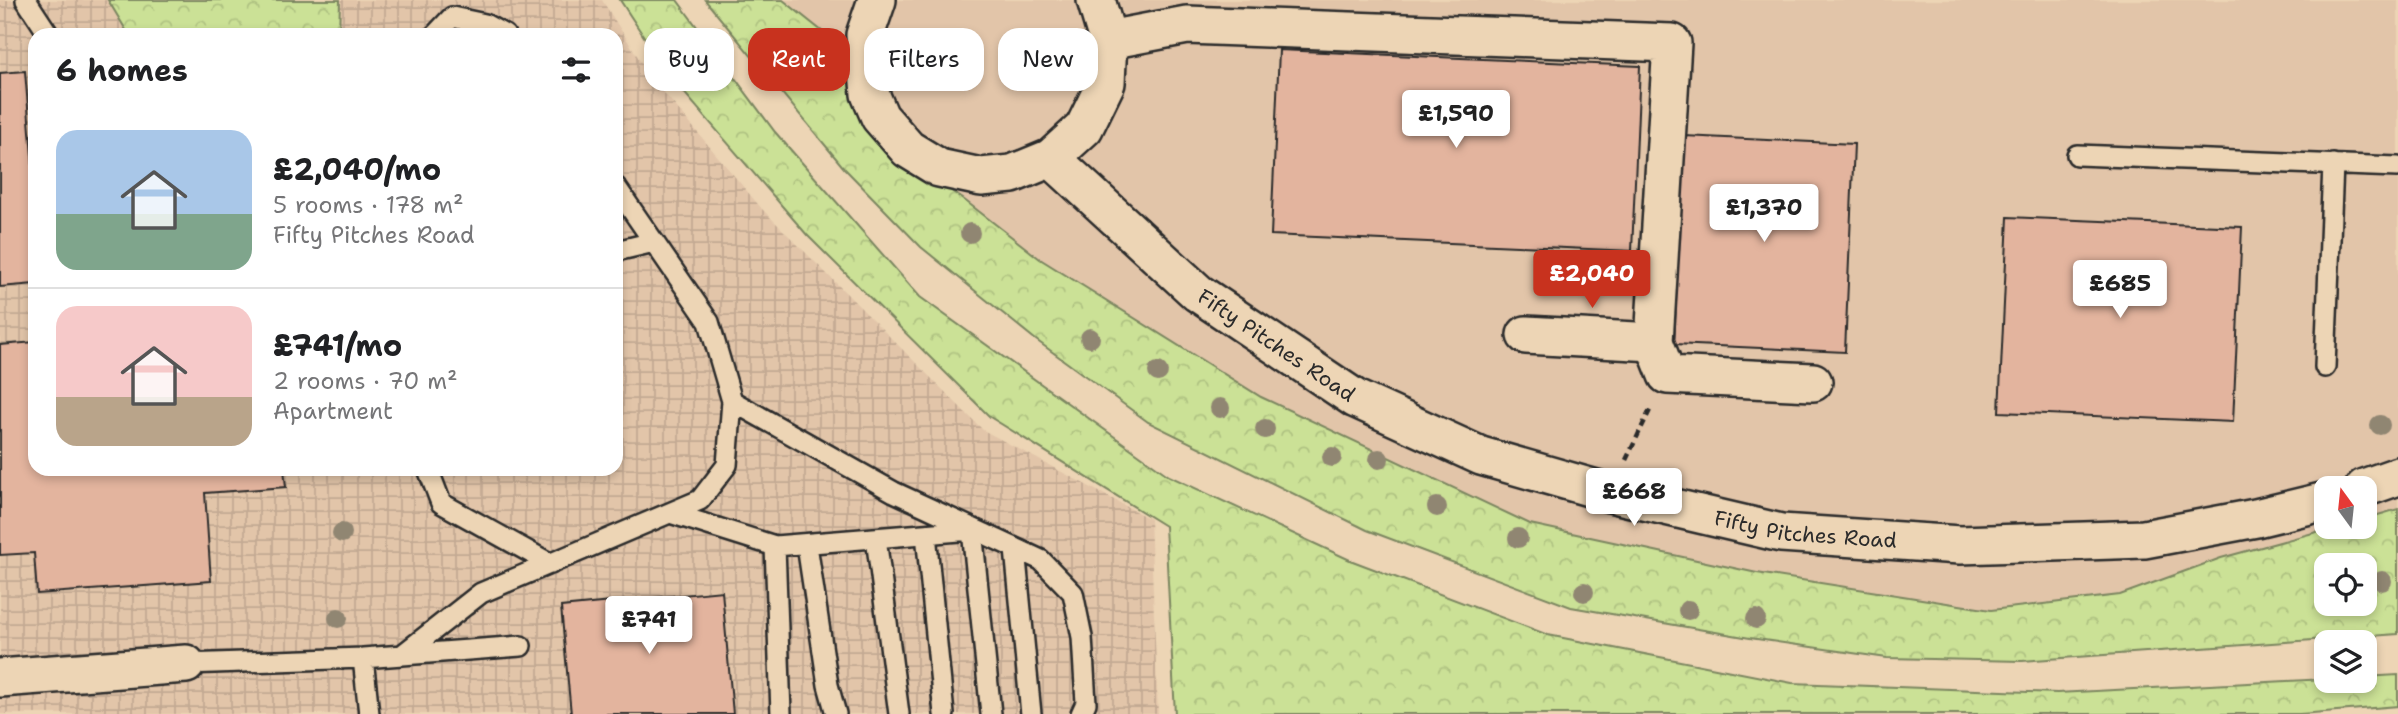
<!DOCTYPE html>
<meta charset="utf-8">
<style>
:root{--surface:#fff;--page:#f6f6f6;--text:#202124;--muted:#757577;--line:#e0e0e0;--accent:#c8321e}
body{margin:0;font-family:"Shantell Sans",sans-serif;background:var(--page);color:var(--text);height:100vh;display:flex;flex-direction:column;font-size:26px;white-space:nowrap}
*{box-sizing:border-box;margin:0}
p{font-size:23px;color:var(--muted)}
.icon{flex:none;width:38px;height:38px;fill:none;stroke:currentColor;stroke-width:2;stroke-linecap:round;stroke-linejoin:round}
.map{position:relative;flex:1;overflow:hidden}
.panel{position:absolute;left:28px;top:28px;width:595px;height:448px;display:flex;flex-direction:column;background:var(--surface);border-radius:21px;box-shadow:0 4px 10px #0003}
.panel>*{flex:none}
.banner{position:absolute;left:644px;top:28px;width:665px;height:63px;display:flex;gap:14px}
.needle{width:46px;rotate:345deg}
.controls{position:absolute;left:2314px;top:476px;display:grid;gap:14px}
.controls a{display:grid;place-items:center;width:63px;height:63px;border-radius:14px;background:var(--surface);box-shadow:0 4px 10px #0003;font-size:35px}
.price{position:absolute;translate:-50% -60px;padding:0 16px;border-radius:7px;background:#fff;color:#222;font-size:23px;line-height:46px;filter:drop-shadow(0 2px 4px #0008)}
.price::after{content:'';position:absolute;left:50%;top:42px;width:21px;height:16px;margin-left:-10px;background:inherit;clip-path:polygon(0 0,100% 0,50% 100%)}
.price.active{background:var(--accent);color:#fff}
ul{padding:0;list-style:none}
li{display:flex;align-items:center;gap:21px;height:175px;padding:0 28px}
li+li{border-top:2px solid var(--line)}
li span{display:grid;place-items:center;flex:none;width:196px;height:140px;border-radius:21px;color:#555}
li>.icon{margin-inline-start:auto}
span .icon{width:84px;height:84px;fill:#fffc;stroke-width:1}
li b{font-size:30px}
h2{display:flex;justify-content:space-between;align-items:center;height:84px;padding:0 28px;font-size:30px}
.pill{padding:0 24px;border-radius:21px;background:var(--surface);box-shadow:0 4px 10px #0003;font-size:24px;line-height:63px}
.pill.active{background:var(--accent);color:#fff}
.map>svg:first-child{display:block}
</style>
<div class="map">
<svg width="2398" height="714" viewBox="0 0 2398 714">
<defs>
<pattern id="industrial-grid" width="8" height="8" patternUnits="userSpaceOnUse" patternTransform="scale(1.75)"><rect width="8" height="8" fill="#e2c5a9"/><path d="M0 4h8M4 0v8" fill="none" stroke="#c2a992"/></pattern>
<pattern id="forest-crowns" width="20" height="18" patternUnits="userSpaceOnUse" patternTransform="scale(1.75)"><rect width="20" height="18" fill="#cbe196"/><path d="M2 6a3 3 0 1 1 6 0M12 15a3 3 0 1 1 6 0" fill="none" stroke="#aec181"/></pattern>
</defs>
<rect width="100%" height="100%" fill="#edd5b5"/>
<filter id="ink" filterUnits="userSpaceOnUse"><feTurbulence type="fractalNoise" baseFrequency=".0143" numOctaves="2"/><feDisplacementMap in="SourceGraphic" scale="14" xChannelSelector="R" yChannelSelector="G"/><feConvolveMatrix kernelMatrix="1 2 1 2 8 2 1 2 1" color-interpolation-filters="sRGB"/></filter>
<g filter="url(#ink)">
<path fill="#e2c5a9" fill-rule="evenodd" d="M732,0H2398V634L2022,661L1887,658L1750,638L1571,607L1367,530L1162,410ZM2326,488H2364V527H2326ZM2326,565H2364V604H2326Z"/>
<path fill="url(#industrial-grid)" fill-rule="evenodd" d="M0,0H602L650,76L762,209L983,430L1150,519L1158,714H0ZM35,35H616V469H35Z"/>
<path fill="url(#forest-crowns)" stroke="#7b8660" stroke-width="2" fill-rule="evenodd" d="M108,0H340L339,35H129Z
M620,0H677L775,132L920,297L1169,476L1350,560L1548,635L1792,683L2057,693L2326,679V681H2364V677L2398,675V706L2300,714H1175L1165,526L990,417L807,235L669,75Z
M705,0H783L833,40L876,139L963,199L1040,259L1261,397L1530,524L1757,573L1991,610L2120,595L2221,558L2335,527H2364V519L2398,509V634L2022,661L1887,658L1750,638L1571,607L1367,530L1148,422L1036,340L921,247L844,168ZM2326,565H2364V604H2326Z"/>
<path fill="#e3b49e" stroke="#2b2b2b" stroke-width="2" d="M1279,50L1640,66L1632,251L1271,235Z
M25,71L35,192V284L0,287V73Z
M1684,136L1854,144L1845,352L1674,344Z
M2008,217L2242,227L2233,422L1999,412Z
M35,342V469H284L286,487L205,493L211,581L37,594L34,553L0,555V345Z
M722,591L733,714H571L561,607Z"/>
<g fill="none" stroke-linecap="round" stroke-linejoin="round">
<defs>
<path id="lane" d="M26,0L49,35
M435,35L452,17L485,24L505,35
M2077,155L2398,167
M616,251L654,242
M2325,367L2333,164
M732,401L894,492L1041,560L1073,593L1082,637L1086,703L1081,714
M428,469L441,503L551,564
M670,513L775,546L972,530L991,714
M926,534L944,714
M876,538L899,714
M807,545L828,685L836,714
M775,546L781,714
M1015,549L1031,714
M402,655L481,593L700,500L727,465L732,401L709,322L616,187
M363,658L369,714
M186,664L363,658L521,646"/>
<g id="street">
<path d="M877,0L865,35L870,94L880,117L908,149L939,168L981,177L1012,174L1051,158L1084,128L1106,83L1108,40L1096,0"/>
<path d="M1108,40L1187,25L1672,43L1654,342L1667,375L1813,382"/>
<path id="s1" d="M1051,158L1198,293L1356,399L1481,456L1610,493L1781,533L1960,545L2144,539L2256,518L2326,501"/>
<path d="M1526,335L1654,342"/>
<path d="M2364,488L2398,476"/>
<path d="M0,678L186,664"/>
</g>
</defs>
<use href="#lane" stroke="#2b2b2b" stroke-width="24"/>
<use href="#street" stroke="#2b2b2b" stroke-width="42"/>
<path stroke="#2b2b2b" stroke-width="4.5" stroke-dasharray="7 5" stroke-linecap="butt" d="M1626,460L1651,408"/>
<use href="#lane" stroke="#edd5b5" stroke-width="19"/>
<use href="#street" stroke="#edd5b5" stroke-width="37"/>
</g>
<g fill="#908672">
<circle cx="783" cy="74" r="10"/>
<circle cx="970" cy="233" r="10"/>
<circle cx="1090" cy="338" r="10"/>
<circle cx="1158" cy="372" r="10"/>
<circle cx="1220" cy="408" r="10"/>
<circle cx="2380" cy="425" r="10"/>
<circle cx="1265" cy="429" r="10"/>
<circle cx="1332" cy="457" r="10"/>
<circle cx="1379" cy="459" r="10"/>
<circle cx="1437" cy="507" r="10"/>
<circle cx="342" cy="533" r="10"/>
<circle cx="1518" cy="538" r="10"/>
<circle cx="2382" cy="581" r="10"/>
<circle cx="1584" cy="592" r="10"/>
<circle cx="1688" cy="610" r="10"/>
<circle cx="338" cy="618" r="10"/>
<circle cx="1756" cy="619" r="10"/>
</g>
</g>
<g text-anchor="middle" stroke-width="5" stroke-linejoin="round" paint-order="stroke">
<g font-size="21" fill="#2b2b2b" stroke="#edd5b5">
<text dy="7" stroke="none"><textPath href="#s1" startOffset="294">Fifty Pitches Road</textPath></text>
<text dy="7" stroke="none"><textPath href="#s1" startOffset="861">Fifty Pitches Road</textPath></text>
</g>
</g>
</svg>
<div class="controls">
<a><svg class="needle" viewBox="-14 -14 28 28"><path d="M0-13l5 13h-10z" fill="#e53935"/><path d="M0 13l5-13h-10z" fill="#757577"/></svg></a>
<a><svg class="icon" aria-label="locate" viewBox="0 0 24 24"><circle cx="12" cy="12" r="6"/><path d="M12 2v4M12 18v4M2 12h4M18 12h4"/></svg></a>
<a><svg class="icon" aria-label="layers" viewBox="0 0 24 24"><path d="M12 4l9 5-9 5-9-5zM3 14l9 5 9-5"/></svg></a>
</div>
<b class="price" style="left:1456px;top:150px">£1,590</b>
<b class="price" style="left:1764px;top:244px">£1,370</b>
<b class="price active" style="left:1592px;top:310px">£2,040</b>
<b class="price" style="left:2120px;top:320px">£685</b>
<b class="price" style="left:1634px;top:528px">£668</b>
<b class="price" style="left:649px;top:656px">£741</b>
<div class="banner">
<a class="pill">Buy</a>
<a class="pill active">Rent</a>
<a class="pill">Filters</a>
<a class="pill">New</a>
</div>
<section class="panel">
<h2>6 homes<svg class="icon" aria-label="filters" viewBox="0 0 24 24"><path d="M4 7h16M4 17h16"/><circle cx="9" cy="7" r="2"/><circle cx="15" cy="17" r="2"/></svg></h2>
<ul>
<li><span style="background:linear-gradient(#a9c7e8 60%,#7fa58c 0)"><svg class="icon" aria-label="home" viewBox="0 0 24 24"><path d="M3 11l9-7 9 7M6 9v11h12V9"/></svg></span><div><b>£2,040/mo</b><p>5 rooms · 178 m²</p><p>Fifty Pitches Road</p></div></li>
<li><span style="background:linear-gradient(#f6c9c9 65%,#b9a48a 0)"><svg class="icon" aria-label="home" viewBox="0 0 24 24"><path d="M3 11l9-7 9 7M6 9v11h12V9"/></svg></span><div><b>£741/mo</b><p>2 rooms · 70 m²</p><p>Apartment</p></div></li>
</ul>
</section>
</div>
